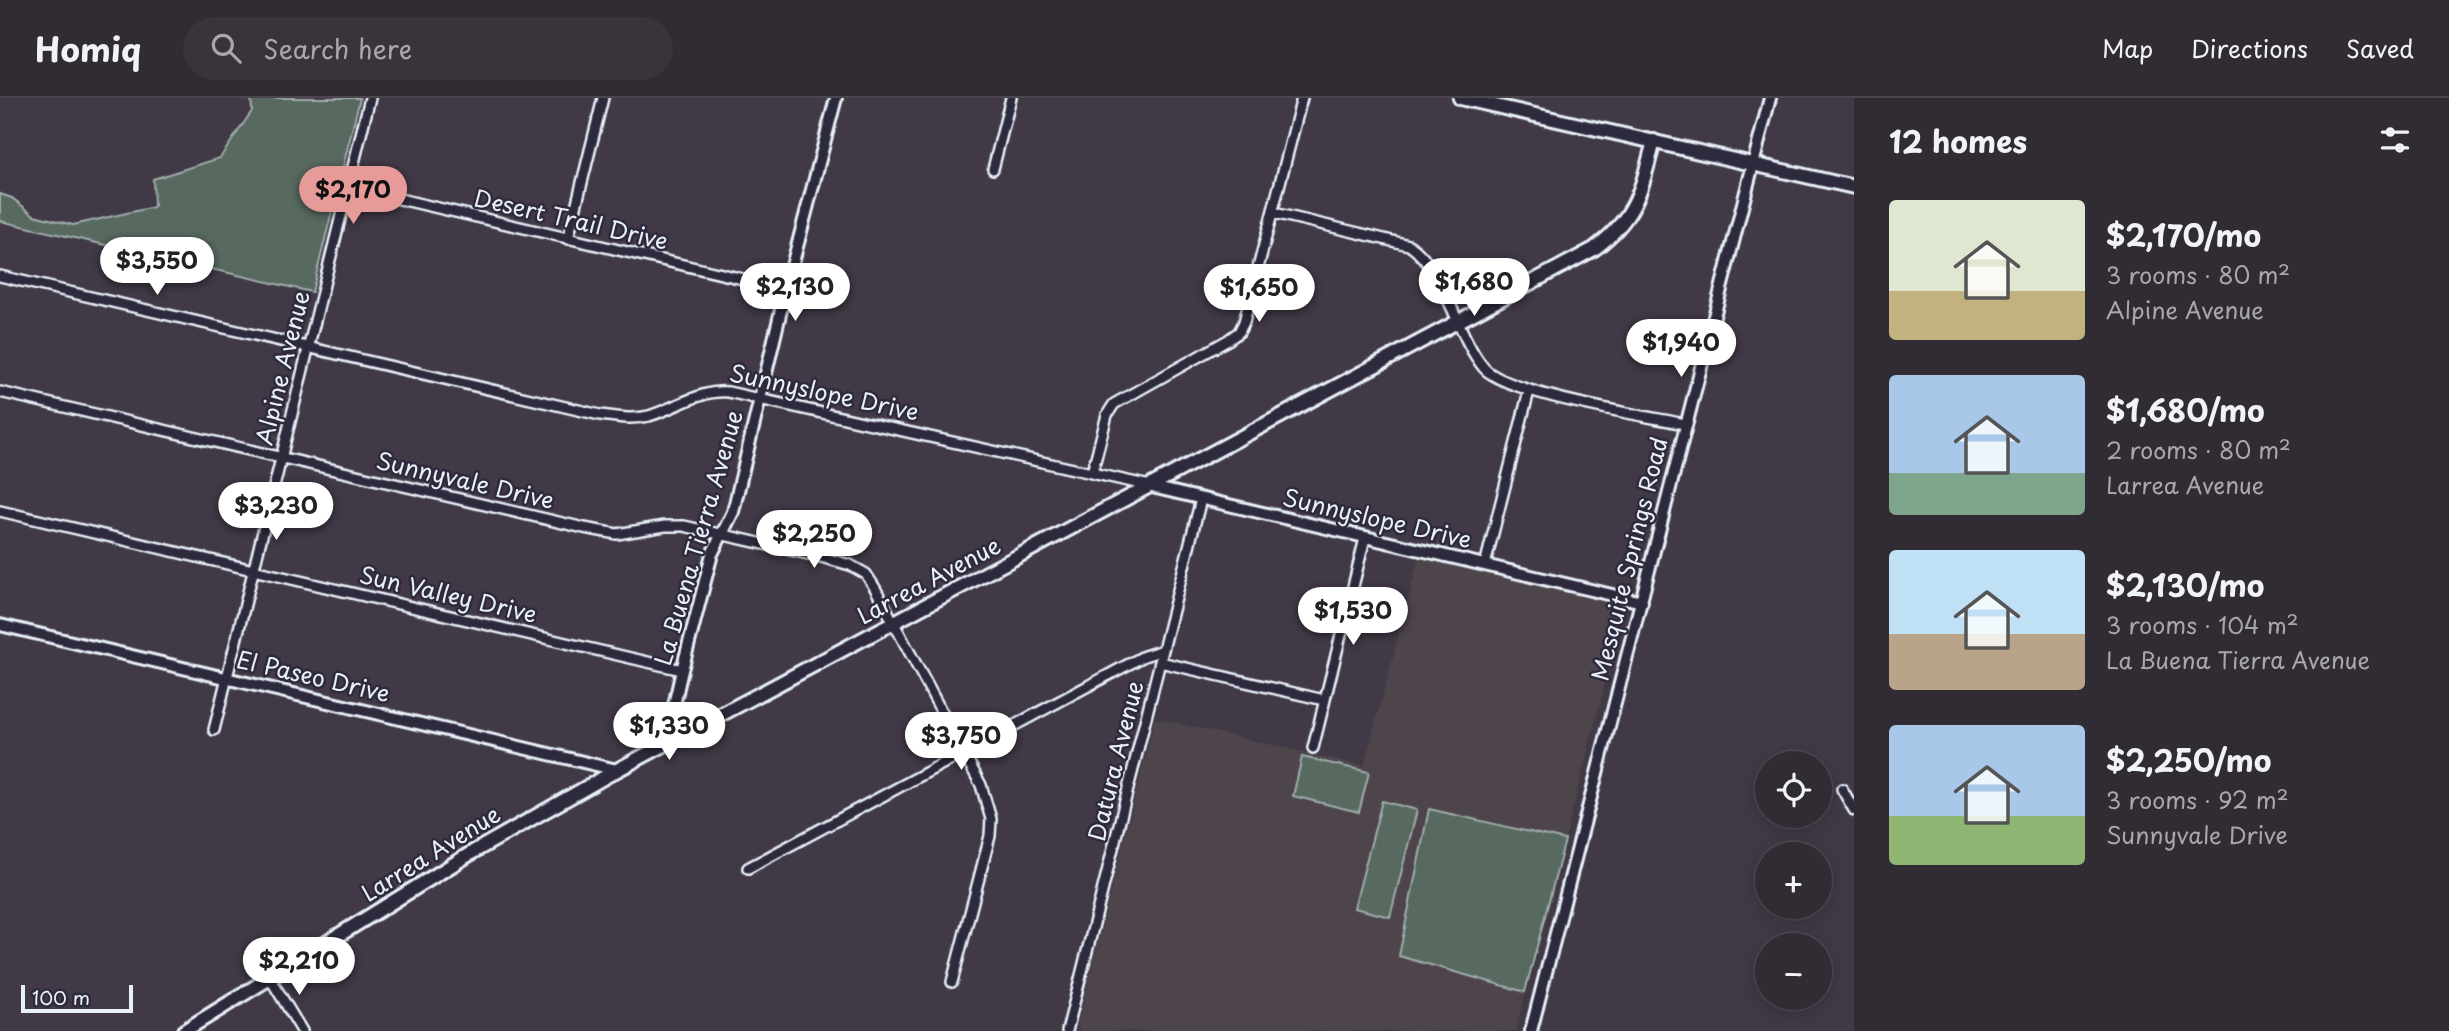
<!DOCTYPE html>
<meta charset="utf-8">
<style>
:root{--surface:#312b34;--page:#39333c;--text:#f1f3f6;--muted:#a8a7ac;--line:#4c474f;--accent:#e69b98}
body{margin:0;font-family:"Playpen Sans",sans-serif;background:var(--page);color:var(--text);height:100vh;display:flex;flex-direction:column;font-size:26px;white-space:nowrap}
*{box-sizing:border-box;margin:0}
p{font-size:23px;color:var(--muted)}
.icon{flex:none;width:38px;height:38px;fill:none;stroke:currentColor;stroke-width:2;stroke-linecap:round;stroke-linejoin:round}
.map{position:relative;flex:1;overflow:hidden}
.panel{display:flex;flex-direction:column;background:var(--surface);width:595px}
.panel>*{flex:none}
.controls{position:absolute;left:1755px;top:653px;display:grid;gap:14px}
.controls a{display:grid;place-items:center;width:77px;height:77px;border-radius:50%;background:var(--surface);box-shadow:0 4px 18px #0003,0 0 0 2px var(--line);font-size:35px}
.scale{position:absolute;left:21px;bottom:18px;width:112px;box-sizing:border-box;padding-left:7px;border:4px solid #e8f1f8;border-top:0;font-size:19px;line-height:24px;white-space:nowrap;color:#e8f1f8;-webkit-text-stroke:5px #2f2a3d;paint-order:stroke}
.price{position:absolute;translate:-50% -60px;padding:0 16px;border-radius:24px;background:#fff;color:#222;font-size:23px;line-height:46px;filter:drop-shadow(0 2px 4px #0008)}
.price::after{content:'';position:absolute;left:50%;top:42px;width:21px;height:16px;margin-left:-10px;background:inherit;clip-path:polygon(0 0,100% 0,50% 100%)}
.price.active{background:var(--accent);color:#111}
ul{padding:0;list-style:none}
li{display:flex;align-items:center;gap:21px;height:175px;padding:0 35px}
li span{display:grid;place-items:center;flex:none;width:196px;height:140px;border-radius:7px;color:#555}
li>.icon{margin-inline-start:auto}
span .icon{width:84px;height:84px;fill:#fffc;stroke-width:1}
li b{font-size:30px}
h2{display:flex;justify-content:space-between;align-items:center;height:84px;padding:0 35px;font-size:30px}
header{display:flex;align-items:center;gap:42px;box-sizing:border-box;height:98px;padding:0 35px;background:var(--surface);border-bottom:2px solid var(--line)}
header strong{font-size:33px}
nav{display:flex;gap:38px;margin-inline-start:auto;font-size:24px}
.search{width:490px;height:63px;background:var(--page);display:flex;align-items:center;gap:18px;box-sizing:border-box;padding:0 24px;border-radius:38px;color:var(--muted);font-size:26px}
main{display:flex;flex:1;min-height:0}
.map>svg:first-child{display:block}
</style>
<header>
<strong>Homiq</strong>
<div class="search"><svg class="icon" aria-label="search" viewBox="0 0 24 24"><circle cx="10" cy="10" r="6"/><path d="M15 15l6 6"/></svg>Search here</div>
<nav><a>Map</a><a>Directions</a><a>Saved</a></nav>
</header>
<main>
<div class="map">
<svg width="1854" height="933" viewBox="0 0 1854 933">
<rect width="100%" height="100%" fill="#413946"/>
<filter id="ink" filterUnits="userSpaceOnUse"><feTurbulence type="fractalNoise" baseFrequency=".0143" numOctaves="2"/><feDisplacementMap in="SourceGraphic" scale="14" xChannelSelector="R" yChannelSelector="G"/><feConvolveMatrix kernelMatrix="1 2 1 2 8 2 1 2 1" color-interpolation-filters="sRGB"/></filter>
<g filter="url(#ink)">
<path fill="#4e444c" d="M1419,460L1625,507L1516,933H1080L1077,927L1155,620L1364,668Z"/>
<path fill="#586960" stroke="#a0adac" stroke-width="2" d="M251,0H360L312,194L0,123V96L12,100L34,117L73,127L154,109L153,81L220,60L252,13Z
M1302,659L1369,674L1359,714L1293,698Z
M1382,703L1417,712L1390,819L1354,810Z
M1429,711L1565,742L1525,894L1399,858Z"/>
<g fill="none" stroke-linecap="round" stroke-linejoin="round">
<defs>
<path id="minor" d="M993,71L1011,0
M348,89L786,191
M1274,115L1409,147C1446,172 1456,237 1484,270C1506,296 1646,318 1685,326
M568,141L603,0
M0,178L600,317C616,319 632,322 649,318C676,310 699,292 728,294L1150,388
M0,294L584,430L617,436L665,428H684L821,459L850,467L866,476L875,490L981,687L991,721L990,738L952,884
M1092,375L1107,317L1114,306L1228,242L1239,234L1244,224L1302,0
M0,413L682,572
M1485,467L1529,293
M1160,564L1324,602
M214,632L370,0
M1313,650L1365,440
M1842,691L1854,712
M748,770L1144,558L1163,552
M270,880L302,933
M1067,933L1201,401"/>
<path id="tertiary" d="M1152,389L1642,504
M0,527L617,672
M665,647L682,572L712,456L733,414L786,191L836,0
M1531,933L1770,0"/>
<path id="secondary" d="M1460,0L1854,89
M184,933L473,754L617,672L1594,151C1637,119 1641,92 1654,43"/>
</defs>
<use href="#minor" stroke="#e8f1f8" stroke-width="14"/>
<use href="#tertiary" stroke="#e8f1f8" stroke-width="16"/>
<use href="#secondary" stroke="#e8f1f8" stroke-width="18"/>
<use href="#minor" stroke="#2f2a3d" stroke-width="9"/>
<use href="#tertiary" stroke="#2f2a3d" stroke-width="10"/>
<use href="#secondary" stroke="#2f2a3d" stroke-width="12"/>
</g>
</g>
<g text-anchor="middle" stroke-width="5" stroke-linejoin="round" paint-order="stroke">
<g font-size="23" fill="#e8f1f8" stroke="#2f2a3d">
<text transform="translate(571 122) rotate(13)" y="8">Desert Trail Drive</text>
<text transform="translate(283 270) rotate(-76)" y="8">Alpine Avenue</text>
<text transform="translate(824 295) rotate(12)" y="8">Sunnyslope Drive</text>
<text transform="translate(465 383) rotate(13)" y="8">Sunnyvale Drive</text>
<text transform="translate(1377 421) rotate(13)" y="8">Sunnyslope Drive</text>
<text transform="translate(699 440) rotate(-74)" y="8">La Buena Tierra Avenue</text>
<text transform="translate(1630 461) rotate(-76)" y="8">Mesquite Springs Road</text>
<text transform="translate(929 483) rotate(-28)" y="8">Larrea Avenue</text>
<text transform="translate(448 497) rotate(13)" y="8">Sun Valley Drive</text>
<text transform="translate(313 579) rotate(13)" y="8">El Paseo Drive</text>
<text transform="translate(1116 663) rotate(-76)" y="8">Datura Avenue</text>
<text transform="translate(431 756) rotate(-32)" y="8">Larrea Avenue</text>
</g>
</g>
</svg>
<div class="controls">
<a><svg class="icon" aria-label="locate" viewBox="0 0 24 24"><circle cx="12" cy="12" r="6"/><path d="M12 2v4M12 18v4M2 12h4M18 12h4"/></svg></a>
<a>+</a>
<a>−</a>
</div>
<div class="scale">100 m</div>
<b class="price active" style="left:353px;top:128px">$2,170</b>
<b class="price" style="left:157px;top:199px">$3,550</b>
<b class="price" style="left:1474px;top:220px">$1,680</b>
<b class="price" style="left:795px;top:225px">$2,130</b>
<b class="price" style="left:1259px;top:226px">$1,650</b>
<b class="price" style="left:1681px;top:281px">$1,940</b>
<b class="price" style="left:276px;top:444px">$3,230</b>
<b class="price" style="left:814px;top:472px">$2,250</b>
<b class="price" style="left:1353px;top:549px">$1,530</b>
<b class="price" style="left:669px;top:664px">$1,330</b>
<b class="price" style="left:961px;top:674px">$3,750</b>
<b class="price" style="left:299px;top:899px">$2,210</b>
</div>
<section class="panel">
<h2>12 homes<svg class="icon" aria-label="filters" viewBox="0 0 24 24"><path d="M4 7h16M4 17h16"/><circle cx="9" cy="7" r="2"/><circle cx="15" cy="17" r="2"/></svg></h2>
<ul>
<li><span style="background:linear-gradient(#dfe7d0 65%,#c2b280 0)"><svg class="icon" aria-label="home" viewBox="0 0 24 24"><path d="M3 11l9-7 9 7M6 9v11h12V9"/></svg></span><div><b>$2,170/mo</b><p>3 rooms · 80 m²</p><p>Alpine Avenue</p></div></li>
<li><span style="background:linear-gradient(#a9c7e8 70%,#7fa58c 0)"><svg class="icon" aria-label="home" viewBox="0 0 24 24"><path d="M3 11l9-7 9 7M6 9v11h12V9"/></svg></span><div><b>$1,680/mo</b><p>2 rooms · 80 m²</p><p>Larrea Avenue</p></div></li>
<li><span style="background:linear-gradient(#bfe0f5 60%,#b9a48a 0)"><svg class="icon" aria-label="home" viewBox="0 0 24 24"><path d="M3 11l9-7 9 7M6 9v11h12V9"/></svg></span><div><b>$2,130/mo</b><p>3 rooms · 104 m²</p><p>La Buena Tierra Avenue</p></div></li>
<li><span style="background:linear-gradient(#a9c7e8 65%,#8fb573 0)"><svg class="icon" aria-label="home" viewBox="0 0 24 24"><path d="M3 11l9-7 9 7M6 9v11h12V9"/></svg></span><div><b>$2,250/mo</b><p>3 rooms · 92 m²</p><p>Sunnyvale Drive</p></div></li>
</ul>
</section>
</main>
